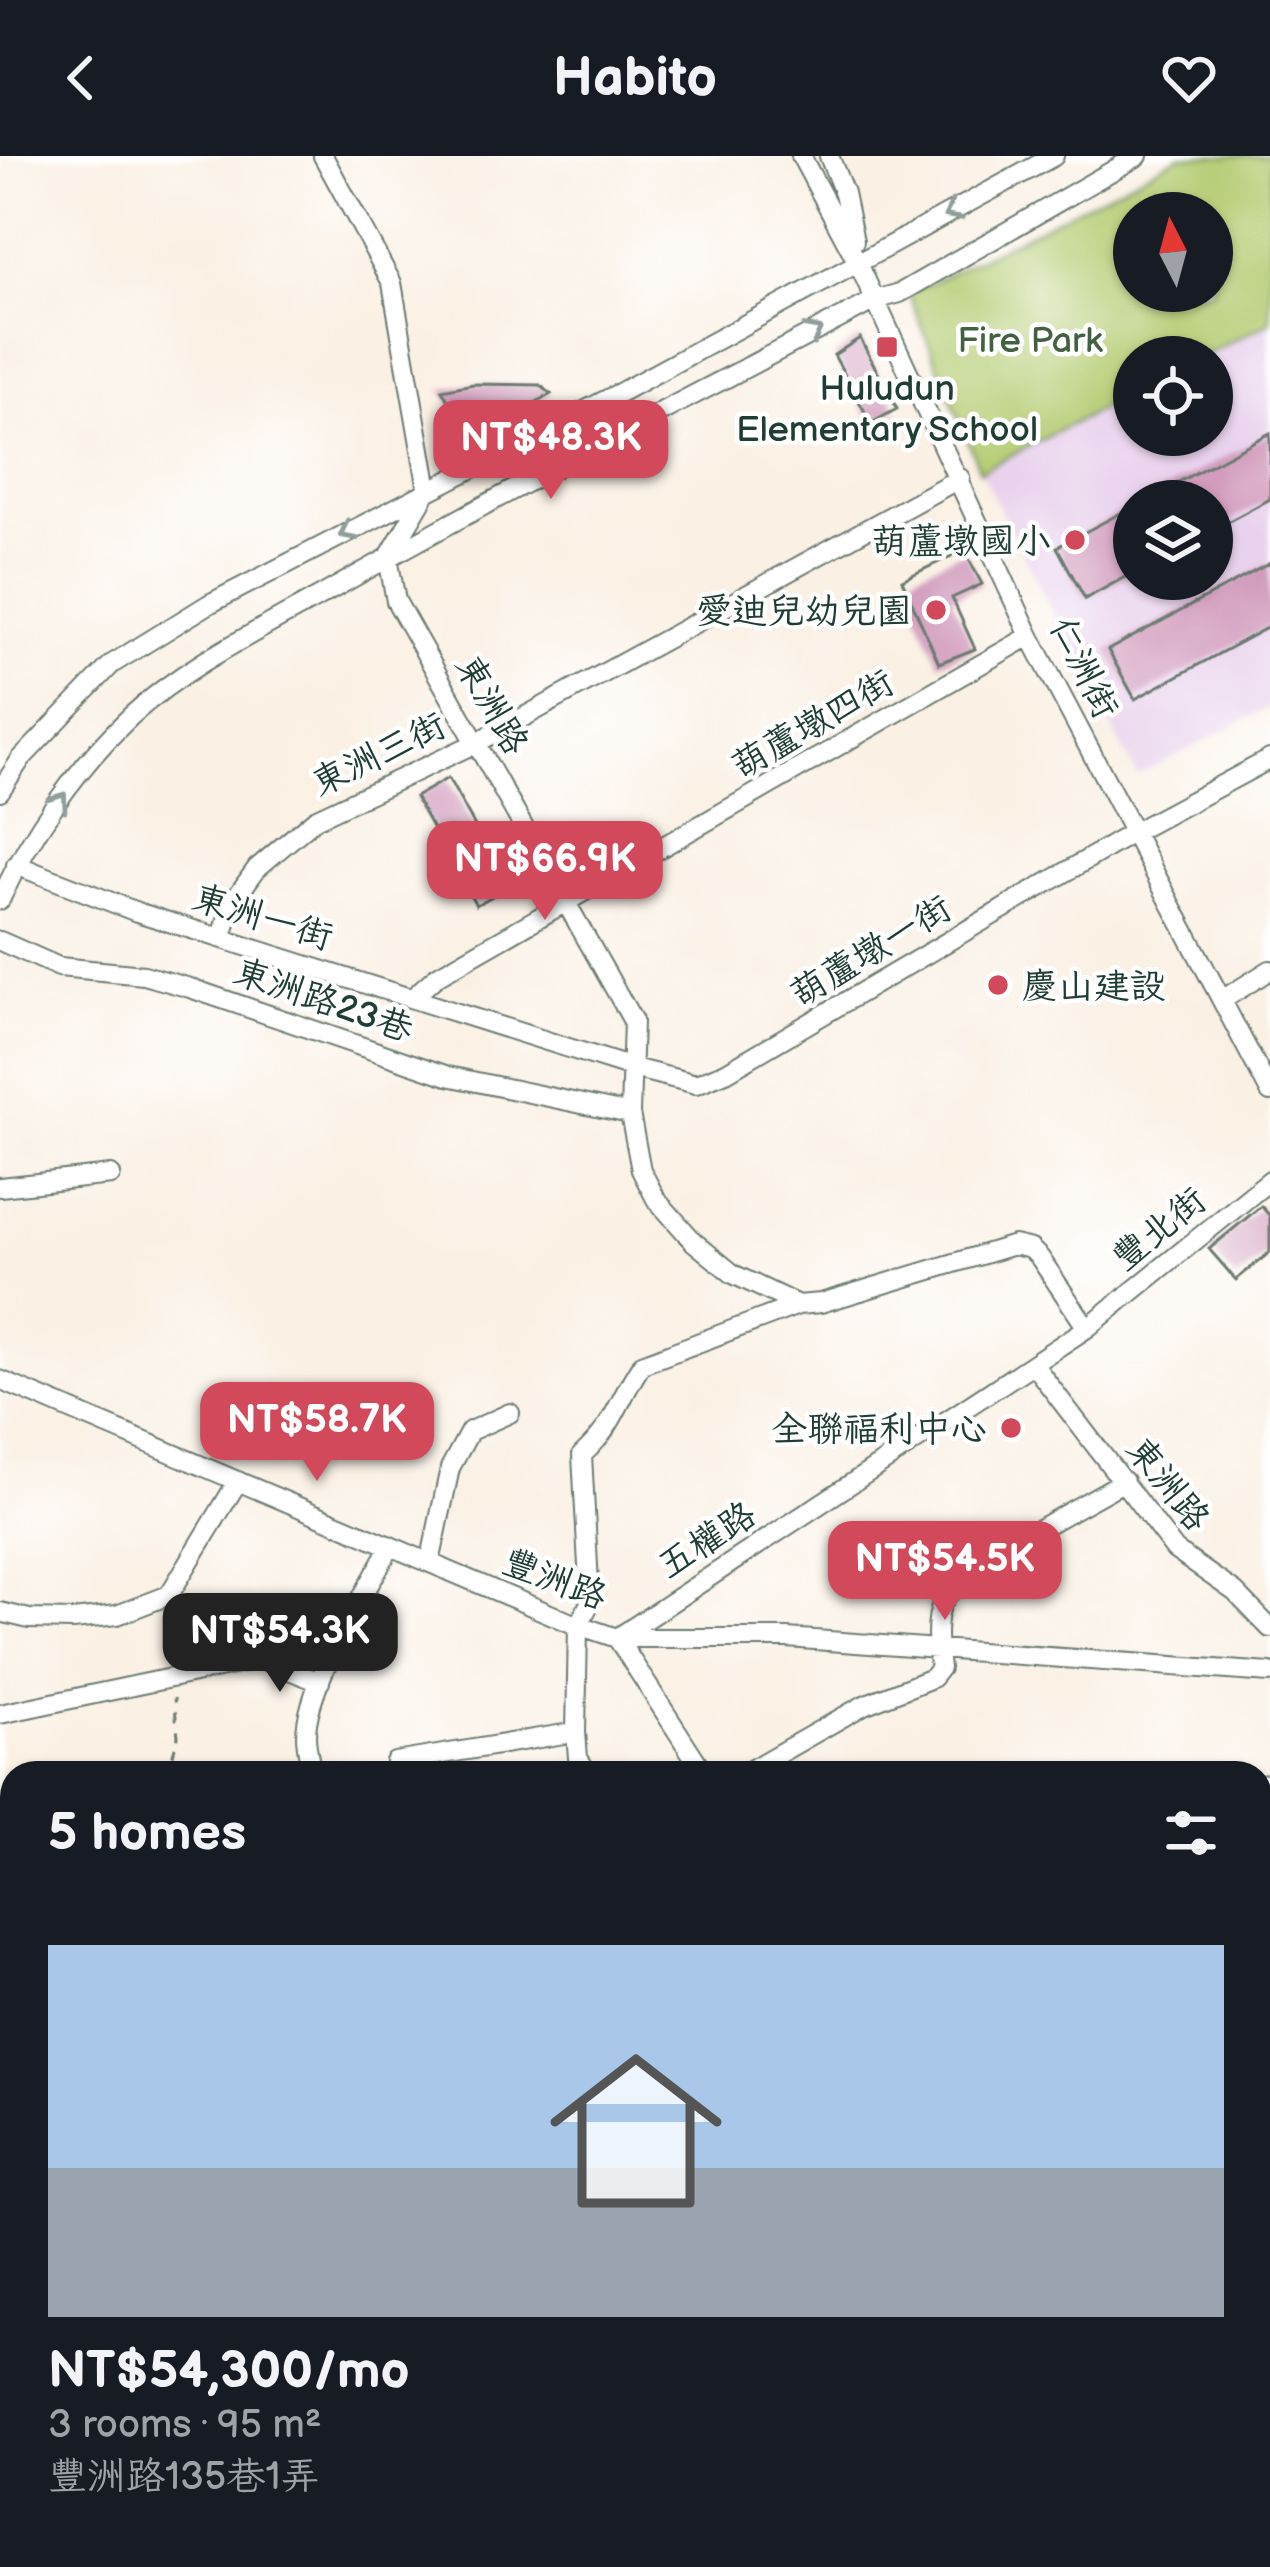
<!DOCTYPE html>
<meta charset="utf-8">
<style>
:root{--surface:#171b24;--page:#242831;--text:#f1f3f6;--muted:#9ea1a6;--line:#363941;--accent:#d1495b}
body{margin:0;font-family:"Balsamiq Sans","LXGW WenKai TC",sans-serif;background:var(--page);color:var(--text);height:100vh;display:flex;flex-direction:column;font-size:45px;white-space:nowrap}
*{box-sizing:border-box;margin:0}
p{font-size:39px;color:var(--muted)}
.icon{flex:none;width:66px;height:66px;fill:none;stroke:currentColor;stroke-width:2;stroke-linecap:round;stroke-linejoin:round}
.map{position:relative;flex:1;overflow:hidden}
.drawer{position:absolute;left:0px;top:1605px;width:1272px;height:807px;display:flex;flex-direction:column;background:var(--surface);border-radius:36px 36px 0 0;box-shadow:0 3px 9px #0004}
.drawer>*{flex:none}
.needle{width:78px;rotate:354deg}
.controls{position:absolute;left:1113px;top:36px;display:grid;gap:24px}
.controls a{display:grid;place-items:center;width:120px;height:120px;border-radius:50%;background:var(--surface);box-shadow:0 3px 9px #0004;font-size:60px}
.price{position:absolute;translate:-50% -102px;padding:0 27px;border-radius:24px;background:var(--accent);color:#fff;font-size:39px;line-height:78px;filter:drop-shadow(0 3px 6px #0008)}
.price::after{content:'';position:absolute;left:50%;top:72px;width:36px;height:27px;margin-left:-18px;background:inherit;clip-path:polygon(0 0,100% 0,50% 100%)}
.price.active{background:#222;color:#fff}
ul{padding:0;list-style:none}
li{display:grid;align-content:center;gap:24px;height:636px;padding:0 48px}
li+li{border-top:3px solid var(--line)}
li span{display:grid;place-items:center;height:372px;border-radius:0px;color:#555}
li>.icon{margin-inline-start:auto}
span .icon{width:216px;height:216px;fill:#fffc;stroke-width:1}
li b{font-size:51px}
h2{display:flex;justify-content:space-between;align-items:center;height:144px;padding:0 48px;font-size:51px}
header{display:flex;justify-content:space-between;align-items:center;height:156px;padding:0 48px;background:var(--surface);font-size:54px;font-weight:700}
.map>svg:first-child{display:block}
</style>
<header><svg class="icon" aria-label="back" viewBox="0 0 24 24"><path d="M15 5l-7 7 7 7"/></svg>Habito<svg class="icon" aria-label="heart" viewBox="0 0 24 24"><path d="M12 20l-8-8c-3-5 5-10 8-4 3-6 11-1 8 4z"/></svg></header>
<div class="map">
<svg width="1270" height="2411" viewBox="0 0 1270 2411">
<rect width="100%" height="100%" fill="#fff"/>
<filter id="ink" filterUnits="userSpaceOnUse"><feTurbulence type="fractalNoise" baseFrequency=".00833" numOctaves="2"/><feDisplacementMap in="SourceGraphic" scale="24" xChannelSelector="R" yChannelSelector="G"/><feConvolveMatrix kernelMatrix="1 2 1 2 8 2 1 2 1" color-interpolation-filters="sRGB"/></filter>
<filter id="wash" filterUnits="userSpaceOnUse"><feTurbulence type="fractalNoise" baseFrequency=".004" numOctaves="4" result="noise"/><feDisplacementMap in="SourceGraphic" scale="48" xChannelSelector="R" yChannelSelector="G"/><feGaussianBlur stdDeviation="2.7" result="paint"/><feColorMatrix in="noise" values="0 0 0 0 0 0 0 0 0 0 0 0 0 0 0 0 0 1.4 0 .05"/><feComposite in="paint" operator="in"/></filter>
<g filter="url(#wash)">
<rect width="100%" height="100%" fill="#faf0e3"/>
<path fill="#e9d2ed" fill-rule="evenodd" d="M1270,166V551L1137,620L980,315L1134,236V279H1212V201H1201ZM1134,345H1212V423H1134Z"/>
<path fill="#b3cb70" stroke="#698452" stroke-width="3" fill-rule="evenodd" d="M1180,0H1270V166L1201,201H1134V236L980,315L909,138ZM1134,57H1212V135H1134Z
M1270,1820V2074L1260,2077V1827Z
M12,2144V2358L0,2360V2145Z"/>
<path fill="#52b9d1" stroke="#387b82" stroke-width="3" d="M0,2230L12,2233V2316L0,2318Z"/>
<g fill="none" stroke-linecap="round" stroke-linejoin="round">
<path stroke="#52b9d1" stroke-width="21" d="M1260,1904L1270,1898"/>
</g>
<g id="blocks">
<path fill="#d29cbd" d="M860,182L897,253L871,267L834,199Z
M473,228L540,229L551,238L470,283L442,234Z
M1270,277V343L1212,374V345H1143Z
M1134,350V416L1085,443L1057,391Z
M964,394L982,428L952,442L975,493L939,507L902,424Z
M1270,407V470L1135,543L1108,494Z
M448,622L509,731L476,749L415,641Z
M1261,1050L1270,1060V1096L1236,1124L1209,1093Z
M1115,2400H1149L1156,2411H1118L1112,2402Z
M1206,2400H1258L1264,2411H1213Z"/>
</g>
</g>
<g filter="url(#ink)">
<use href="#blocks" fill-opacity="0" stroke="#6c7c71" stroke-width="3"/>
<g fill="none" stroke-linecap="round" stroke-linejoin="round">
<defs>
<path id="minor" d="M323,0L392,127L428,334L388,402L396,445L633,865L630,958L641,1014L656,1043L694,1086L733,1118L798,1149L821,1147L1014,1089L1031,1093L1040,1102L1087,1172
M801,0L858,107L1030,480L1270,936
M829,0L844,37L854,85
M0,635L21,603L112,508L209,448L623,235L1054,0
M16,709L137,756L629,911L696,928L726,916L1134,676L1270,603
M0,744C31,677 77,611 131,560C191,505 269,470 338,430C514,330 696,239 875,144L900,137L1138,0
M222,781L232,747L257,712L315,663L478,586L960,322
M0,785L59,811L144,819L190,832L448,920L630,958
M412,842L437,820L1030,480
M1222,844L1270,814
M0,1031L111,1019
M1033,1208L1175,1394L1235,1436L1270,1472
M0,1224L569,1466L617,1482H787L1270,1517
M430,1407L450,1312L470,1275L510,1257
M0,1456L29,1463L73,1464L117,1459L169,1439L238,1325
M617,1482L1087,1172L1270,1024
M617,1482L704,1617
M0,1558L261,1503L320,1526
M395,1606L576,1576
M312,1617C310,1605 306,1592 306,1580C306,1528 365,1439 390,1391
M588,1617L578,1602L576,1576L578,1470L590,1447L582,1299C617,1267 617,1245 642,1208L798,1149
M745,1617L864,1549L932,1522L940,1512C937,1495 934,1463 943,1446C960,1411 1086,1348 1124,1325
M1260,1628L1270,1627
M1260,1811L1264,1814
M0,1875L12,1879
M1260,2324L1270,2323
M1178,2400L1185,2411
M1010,2411L1014,2400"/>
<path id="major" d="M1260,2094L1270,2090
M1260,2146L1270,2143
M453,2411L471,2400
M525,2411L543,2400"/>
</defs>
<use href="#minor" stroke="#6c7c71" stroke-width="22"/>
<use href="#major" stroke="#6c7c71" stroke-width="28"/>
<path stroke="#6c7c71" stroke-width="3" stroke-dasharray="9 9" stroke-linecap="butt" d="M168,1617L178,1580L174,1542
M1260,2046L1270,2039
M0,2174L12,2175
M0,2342L12,2341"/>
<use href="#minor" stroke="#fff" stroke-width="18"/>
<use href="#major" stroke="#fabe6d" stroke-width="24"/>
</g>
<defs><path id="oneway-chevron" d="M-2-3.5L2.5 0L-2 3.5" fill="none" stroke-width="1.6" stroke-linecap="round" stroke-linejoin="round" transform="scale(3)"/></defs>
<g stroke="#8f9e9a">
<use href="#oneway-chevron" transform="translate(952 56) rotate(151)"/>
<use href="#oneway-chevron" transform="translate(814 176) rotate(-28)"/>
<use href="#oneway-chevron" transform="translate(347 376) rotate(153)"/>
<use href="#oneway-chevron" transform="translate(60 644) rotate(-54)"/>
</g>
</g>
<g fill="#d1495b" stroke="#fff" stroke-width="4.5">
<rect x="875" y="179" width="24" height="24" rx="6"/>
<circle cx="1075" cy="384" r="12"/>
<circle cx="936" cy="454" r="12"/>
<circle cx="998" cy="829" r="12"/>
<circle cx="1011" cy="1272" r="12"/>
</g>
<g text-anchor="middle" stroke-width="9" stroke-linejoin="round" paint-order="stroke">
<g font-size="36" fill="#446043" stroke="#fff">
<text x="1030" y="196">Fire Park</text>
</g>
<g font-size="36" fill="#1f3d34" stroke="#fff" text-anchor="end">
<text x="887" y="244" text-anchor="middle">Huludun<tspan x="887" dy="41">Elementary School</tspan></text>
<text x="1051" y="397">葫蘆墩國小</text>
<text x="912" y="467">愛迪兒幼兒園</text>
<text x="1022" y="842" text-anchor="start">慶山建設</text>
<text x="987" y="1285">全聯福利中心</text>
</g>
<g font-size="36" fill="#1f3d34" stroke="#fff">
<text transform="translate(1085 511) rotate(63)" y="13">仁洲街</text>
<text transform="translate(493 548) rotate(60)" y="13">東洲路</text>
<text transform="translate(812 567) rotate(-30)" y="13">葫蘆墩四街</text>
<text transform="translate(378 597) rotate(-26)" y="13">東洲三街</text>
<text transform="translate(263 760) rotate(17)" y="13">東洲一街</text>
<text transform="translate(870 794) rotate(-31)" y="13">葫蘆墩一街</text>
<text transform="translate(324 843) rotate(19)" y="13">東洲路23巷</text>
<text transform="translate(1158 1072) rotate(-39)" y="13">豐北街</text>
<text transform="translate(1169 1327) rotate(51)" y="13">東洲路</text>
<text transform="translate(706 1383) rotate(-33)" y="13">五權路</text>
<text transform="translate(555 1422) rotate(21)" y="13">豐洲路</text>
</g>
</g>
</svg>
<div class="controls">
<a><svg class="needle" viewBox="-14 -14 28 28"><path d="M0-13l5 13h-10z" fill="#e53935"/><path d="M0 13l5-13h-10z" fill="#9ea1a6"/></svg></a>
<a><svg class="icon" aria-label="locate" viewBox="0 0 24 24"><circle cx="12" cy="12" r="6"/><path d="M12 2v4M12 18v4M2 12h4M18 12h4"/></svg></a>
<a><svg class="icon" aria-label="layers" viewBox="0 0 24 24"><path d="M12 4l9 5-9 5-9-5zM3 14l9 5 9-5"/></svg></a>
</div>
<b class="price" style="left:551px;top:346px">NT$48.3K</b>
<b class="price" style="left:545px;top:767px">NT$66.9K</b>
<b class="price" style="left:317px;top:1328px">NT$58.7K</b>
<b class="price" style="left:945px;top:1467px">NT$54.5K</b>
<b class="price active" style="left:280px;top:1539px">NT$54.3K</b>
<section class="drawer">
<h2>5 homes<svg class="icon" aria-label="filters" viewBox="0 0 24 24"><path d="M4 7h16M4 17h16"/><circle cx="9" cy="7" r="2"/><circle cx="15" cy="17" r="2"/></svg></h2>
<ul>
<li><span style="background:linear-gradient(#a9c7e8 60%,#9aa5b1 0)"><svg class="icon" aria-label="home" viewBox="0 0 24 24"><path d="M3 11l9-7 9 7M6 9v11h12V9"/></svg></span><div><b>NT$54,300/mo</b><p>3 rooms · 95 m²</p><p>豐洲路135巷1弄</p></div></li>
</ul>
</section>
</div>
